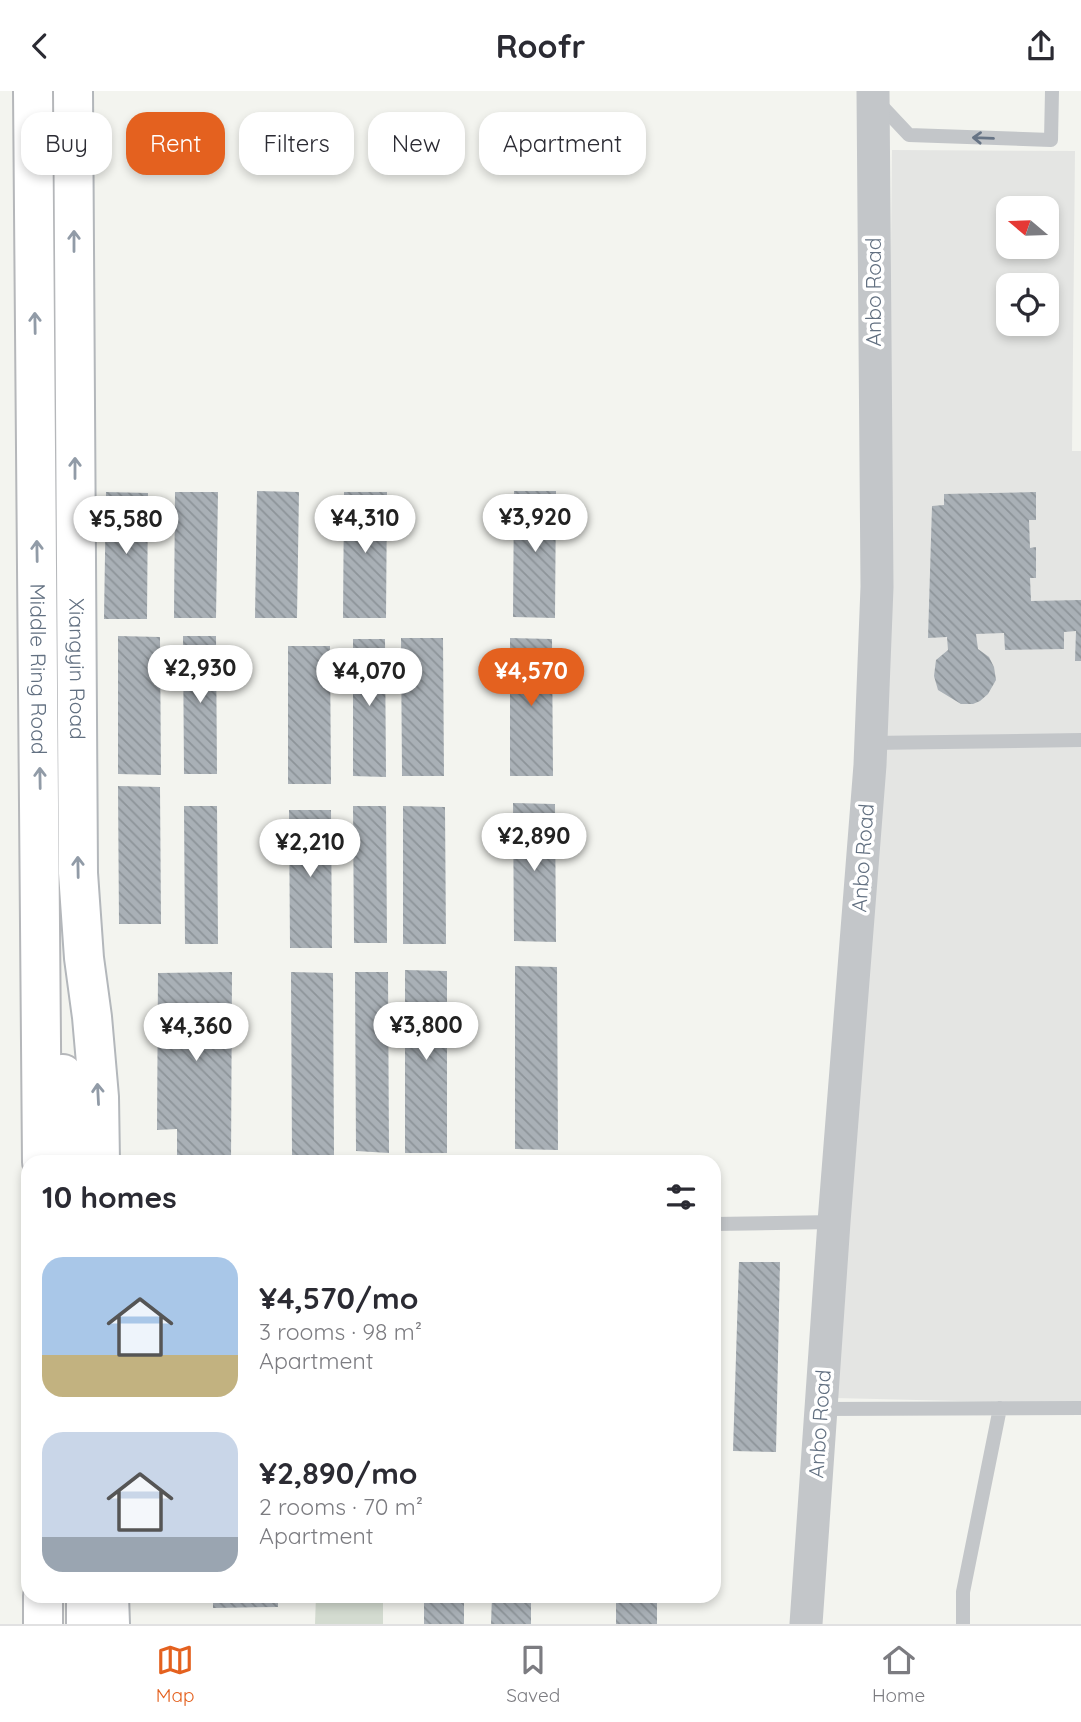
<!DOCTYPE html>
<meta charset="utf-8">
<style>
:root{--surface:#fff;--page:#f2f2f3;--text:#2b2b33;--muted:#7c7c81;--line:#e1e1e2;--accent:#e4611f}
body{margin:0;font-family:Quicksand,sans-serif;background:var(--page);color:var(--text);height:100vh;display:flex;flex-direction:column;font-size:26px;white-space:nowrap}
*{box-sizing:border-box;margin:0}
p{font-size:23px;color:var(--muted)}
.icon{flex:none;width:38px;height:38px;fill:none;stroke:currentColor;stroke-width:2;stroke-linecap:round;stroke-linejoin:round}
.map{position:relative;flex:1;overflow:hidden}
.drawer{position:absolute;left:21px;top:1064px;width:700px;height:448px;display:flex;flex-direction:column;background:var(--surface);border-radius:21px;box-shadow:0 4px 10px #0003}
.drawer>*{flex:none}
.top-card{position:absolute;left:21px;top:21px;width:700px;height:63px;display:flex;gap:14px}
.needle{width:46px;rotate:289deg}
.fabs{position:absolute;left:996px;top:105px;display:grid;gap:14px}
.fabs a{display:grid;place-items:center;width:63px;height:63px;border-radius:14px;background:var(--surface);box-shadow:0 4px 10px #0003;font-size:35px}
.price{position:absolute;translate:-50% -60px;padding:0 16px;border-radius:24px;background:#fff;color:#222;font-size:23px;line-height:46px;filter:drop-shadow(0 2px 4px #0008)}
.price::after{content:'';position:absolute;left:50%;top:42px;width:21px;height:16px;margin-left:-10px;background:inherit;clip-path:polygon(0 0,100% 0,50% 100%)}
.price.on{background:var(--accent);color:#fff}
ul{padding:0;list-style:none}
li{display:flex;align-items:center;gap:21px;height:175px;padding:0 21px}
li span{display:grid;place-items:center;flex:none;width:196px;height:140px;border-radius:21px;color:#555}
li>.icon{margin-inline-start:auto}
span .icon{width:84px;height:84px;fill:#fffc;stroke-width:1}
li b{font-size:30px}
h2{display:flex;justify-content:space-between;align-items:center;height:84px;padding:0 21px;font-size:30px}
.tag{padding:0 24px;border-radius:21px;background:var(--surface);box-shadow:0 4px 10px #0003;font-size:24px;line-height:63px}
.tag.on{background:var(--accent);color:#fff}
header{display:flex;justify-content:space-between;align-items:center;height:91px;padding:0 21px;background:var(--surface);font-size:32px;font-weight:700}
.dock{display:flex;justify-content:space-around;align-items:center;height:98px;border-top:2px solid var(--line);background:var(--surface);font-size:19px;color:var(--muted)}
.dock a{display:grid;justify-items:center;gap:4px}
.dock .on{color:var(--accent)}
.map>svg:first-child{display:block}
</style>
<header><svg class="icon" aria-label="back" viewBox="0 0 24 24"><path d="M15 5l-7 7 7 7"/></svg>Roofr<svg class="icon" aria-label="share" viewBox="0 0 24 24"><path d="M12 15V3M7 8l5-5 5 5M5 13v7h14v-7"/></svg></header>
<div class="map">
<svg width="1081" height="1533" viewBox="0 0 1081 1533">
<defs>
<pattern id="building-back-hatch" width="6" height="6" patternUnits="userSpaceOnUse" patternTransform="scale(1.75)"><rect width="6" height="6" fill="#a9b0b6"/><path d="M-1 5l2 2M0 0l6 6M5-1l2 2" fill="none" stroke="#8d9499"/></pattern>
</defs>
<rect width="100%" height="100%" fill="#f3f4ef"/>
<path fill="#e4e5e3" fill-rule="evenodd" d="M892,59L1075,60L1072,360H1081V1313L836,1307L889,359ZM1008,117H1046V156H1008ZM1008,194H1046V233H1008Z"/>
<path fill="#d3dbd0" d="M316,1505H383V1533H315Z"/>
<path fill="url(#building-back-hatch)" d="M257,400L299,401L297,527H255Z
M514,400H556L555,527L513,526Z
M106,401L148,402L147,528H104Z
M175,401H218L216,527H174Z
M344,401H387L386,527H343Z
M1036,401V429H1029L1030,457L1036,456V487H1030L1031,510L1081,509V570H1075L1076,540L1064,541V558L1005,559L1004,542L976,543L978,558L989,566L994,576L996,589L988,603L980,610L973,613H961L938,599L934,585L936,569L948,559L947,546L928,547L932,415L944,414V403Z
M118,545L160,546L161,684L118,683Z
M183,545H216L217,683H184Z
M401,547H443L444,685H402Z
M510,547L552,548L553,685H510Z
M353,548H385L386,686L353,685Z
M288,555H330L331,693H288Z
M118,695L160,696L161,833H119Z
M513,712L555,713L556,851L514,850Z
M184,715H217L218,853H185Z
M353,715H386L387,852H354Z
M403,715L445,716L446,853H403Z
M289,719H331L332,857H290Z
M515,875L557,876L558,1059L515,1058Z
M405,879L447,880V1062H405Z
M232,881L231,1071H177V1038L157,1039L158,882Z
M291,881L333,882L334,1064H292Z
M355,881H388L389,1062L356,1060Z
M739,1171H780L776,1361L733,1360Z
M213,1505H278V1516L213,1517Z
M424,1505H464V1533H424Z
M492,1505H531V1533H491Z
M616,1505H657V1533H616Z"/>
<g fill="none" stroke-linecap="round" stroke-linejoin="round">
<defs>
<g id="primary">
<path id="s1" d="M73,0L78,782L84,867L92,926L99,1006L100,1071"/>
<path d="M109,1505L110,1533"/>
</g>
<g id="trunk">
<path id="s2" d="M33,0L42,1071"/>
<path d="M63,983L72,1071"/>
<path d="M43,1505V1533"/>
<path d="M86,1505V1533"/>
</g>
</defs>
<use href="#primary" stroke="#b3b7bb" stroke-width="42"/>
<use href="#trunk" stroke="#b5b7ba" stroke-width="42"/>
<path stroke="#c3c6c9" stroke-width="14" d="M878,11L909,44L1051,49L1052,0
M871,652L1081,649
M714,1133L834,1131
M821,1318L1081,1317
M963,1533V1501L1000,1317"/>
<path stroke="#c3c6c9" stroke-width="33" d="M806,1533L834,1131L870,674L877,496L873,0"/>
<use href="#primary" stroke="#fff" stroke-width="38"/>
<use href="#trunk" stroke="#fff" stroke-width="38"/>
</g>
<defs><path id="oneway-shaft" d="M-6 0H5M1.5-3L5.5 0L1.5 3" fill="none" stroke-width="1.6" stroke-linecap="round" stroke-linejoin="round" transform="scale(1.75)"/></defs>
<use stroke="#677485" href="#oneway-shaft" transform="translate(983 47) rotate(-178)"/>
<g stroke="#919ba7">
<use href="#oneway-shaft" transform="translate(74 150) rotate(-90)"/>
<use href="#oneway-shaft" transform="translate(35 232) rotate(-91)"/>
<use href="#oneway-shaft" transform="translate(75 377) rotate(-90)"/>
<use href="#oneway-shaft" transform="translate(37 460) rotate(-91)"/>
<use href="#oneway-shaft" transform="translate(40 687) rotate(-91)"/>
<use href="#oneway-shaft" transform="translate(78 776) rotate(-91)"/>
<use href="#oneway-shaft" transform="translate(98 1003) rotate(-93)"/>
</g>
<g text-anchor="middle" stroke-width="7" stroke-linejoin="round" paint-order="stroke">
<g font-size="21" fill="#627081" stroke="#fff">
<text transform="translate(874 201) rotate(-90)" y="7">Anbo Road</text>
<text dy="7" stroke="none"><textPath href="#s2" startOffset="578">Middle Ring Road</textPath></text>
<text dy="7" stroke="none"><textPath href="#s1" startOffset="578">Xiangyin Road</textPath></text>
<text transform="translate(863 767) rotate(-86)" y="7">Anbo Road</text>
<text transform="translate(820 1333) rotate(-86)" y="7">Anbo Road</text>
</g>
</g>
</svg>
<div class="fabs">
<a><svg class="needle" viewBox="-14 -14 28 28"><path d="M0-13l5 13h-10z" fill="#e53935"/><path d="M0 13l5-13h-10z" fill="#7c7c81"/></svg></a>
<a><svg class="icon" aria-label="locate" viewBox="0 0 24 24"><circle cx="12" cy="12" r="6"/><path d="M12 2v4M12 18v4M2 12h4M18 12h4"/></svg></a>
</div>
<b class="price" style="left:535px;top:463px">¥3,920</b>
<b class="price" style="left:365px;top:464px">¥4,310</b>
<b class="price" style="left:126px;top:465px">¥5,580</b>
<b class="price" style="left:200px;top:614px">¥2,930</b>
<b class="price" style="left:369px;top:617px">¥4,070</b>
<b class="price on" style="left:531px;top:617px">¥4,570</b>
<b class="price" style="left:534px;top:782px">¥2,890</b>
<b class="price" style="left:310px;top:788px">¥2,210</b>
<b class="price" style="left:426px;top:971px">¥3,800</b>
<b class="price" style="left:196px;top:972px">¥4,360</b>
<div class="top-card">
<a class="tag">Buy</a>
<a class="tag on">Rent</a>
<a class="tag">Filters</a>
<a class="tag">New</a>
<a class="tag">Apartment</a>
</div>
<section class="drawer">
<h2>10 homes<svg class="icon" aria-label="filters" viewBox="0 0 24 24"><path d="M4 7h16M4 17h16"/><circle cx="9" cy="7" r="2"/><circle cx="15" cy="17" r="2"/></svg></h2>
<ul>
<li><span style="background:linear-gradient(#a9c7e8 70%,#c2b280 0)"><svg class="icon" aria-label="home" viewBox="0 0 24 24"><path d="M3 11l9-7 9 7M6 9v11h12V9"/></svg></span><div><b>¥4,570/mo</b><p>3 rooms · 98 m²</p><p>Apartment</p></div></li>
<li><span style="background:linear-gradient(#c9d6e8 75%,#9aa5b1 0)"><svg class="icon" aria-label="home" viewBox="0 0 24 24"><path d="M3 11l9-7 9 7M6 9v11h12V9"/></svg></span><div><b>¥2,890/mo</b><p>2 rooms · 70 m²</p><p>Apartment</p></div></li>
</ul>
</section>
</div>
<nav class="dock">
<a class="on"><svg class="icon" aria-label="map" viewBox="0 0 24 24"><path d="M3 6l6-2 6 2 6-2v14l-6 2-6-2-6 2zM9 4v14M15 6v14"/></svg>Map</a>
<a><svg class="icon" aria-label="saved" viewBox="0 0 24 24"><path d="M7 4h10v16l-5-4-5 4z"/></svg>Saved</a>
<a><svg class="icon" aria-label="home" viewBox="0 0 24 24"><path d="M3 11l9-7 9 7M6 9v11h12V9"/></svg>Home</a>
</nav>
